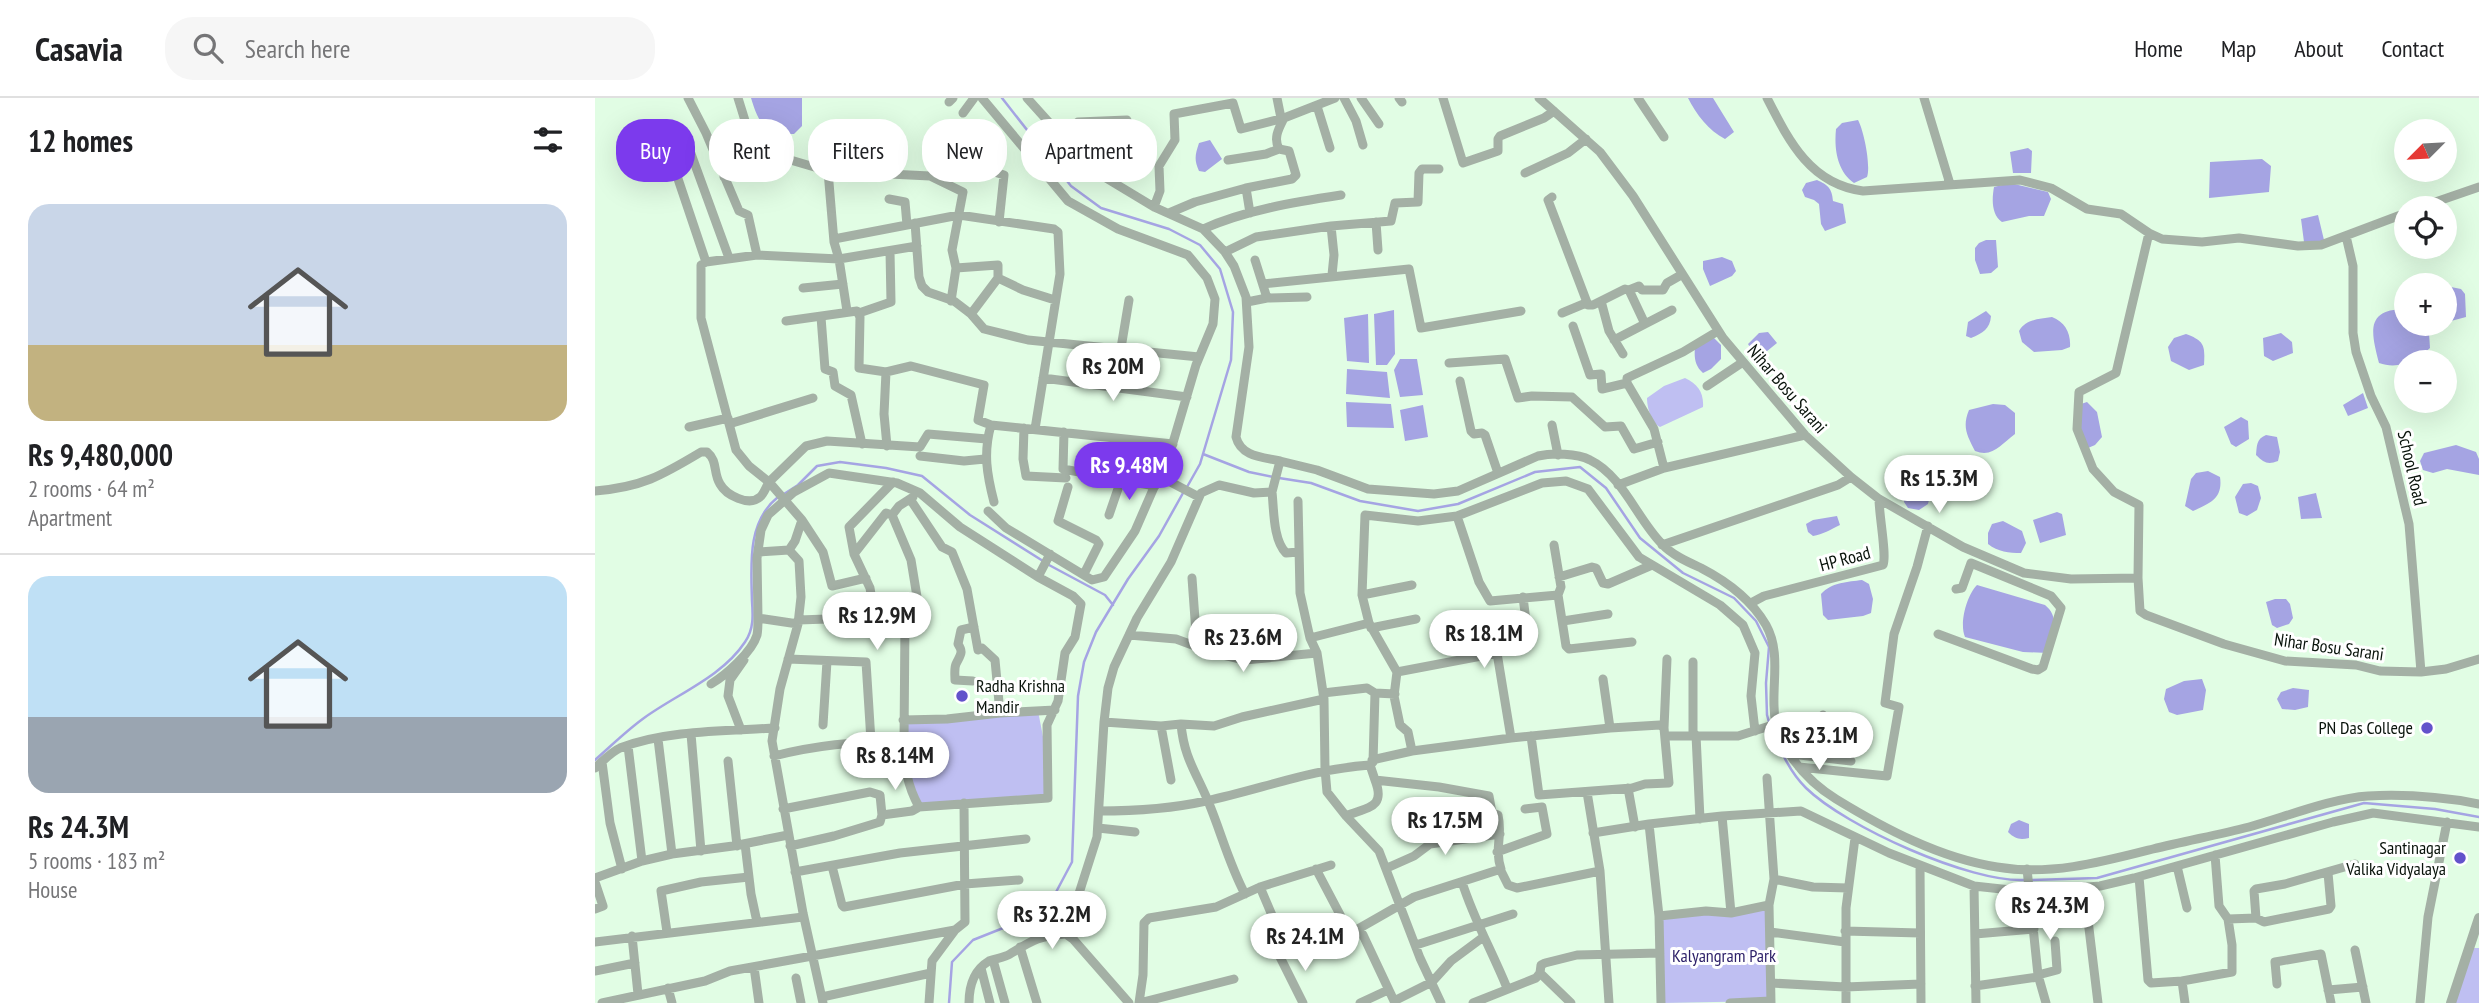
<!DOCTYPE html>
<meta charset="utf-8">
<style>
:root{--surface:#fff;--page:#f6f6f6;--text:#202124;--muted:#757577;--line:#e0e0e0;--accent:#7c3aed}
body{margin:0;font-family:"PT Sans Narrow",sans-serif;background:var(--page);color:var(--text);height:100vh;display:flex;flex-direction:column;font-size:26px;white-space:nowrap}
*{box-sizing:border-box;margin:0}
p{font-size:23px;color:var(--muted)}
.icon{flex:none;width:38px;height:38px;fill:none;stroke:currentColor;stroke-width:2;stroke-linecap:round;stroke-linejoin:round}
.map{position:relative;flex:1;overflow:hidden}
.panel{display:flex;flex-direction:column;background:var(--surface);width:595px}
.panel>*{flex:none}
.top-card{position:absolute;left:21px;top:21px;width:665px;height:63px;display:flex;gap:14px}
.needle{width:46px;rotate:246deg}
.fabs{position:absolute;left:1799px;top:21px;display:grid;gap:14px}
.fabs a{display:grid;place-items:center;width:63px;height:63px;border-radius:50%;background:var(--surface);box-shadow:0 7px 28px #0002;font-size:35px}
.price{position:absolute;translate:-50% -60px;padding:0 16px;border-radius:24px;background:#fff;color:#222;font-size:23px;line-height:46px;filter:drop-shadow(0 2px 4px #0008)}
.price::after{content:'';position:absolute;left:50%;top:42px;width:21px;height:16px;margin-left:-10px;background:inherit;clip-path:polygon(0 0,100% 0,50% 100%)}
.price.current{background:var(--accent);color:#fff}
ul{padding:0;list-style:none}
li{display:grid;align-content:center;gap:14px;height:371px;padding:0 28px}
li+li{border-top:2px solid var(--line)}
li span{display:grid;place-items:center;height:217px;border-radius:21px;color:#555}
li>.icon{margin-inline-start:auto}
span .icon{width:126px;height:126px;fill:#fffc;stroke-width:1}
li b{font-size:30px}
h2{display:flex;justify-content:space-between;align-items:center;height:84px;padding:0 28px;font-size:30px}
.chip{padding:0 24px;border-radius:28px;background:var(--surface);box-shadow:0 7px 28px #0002;font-size:24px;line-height:63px}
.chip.current{background:var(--accent);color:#fff}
header{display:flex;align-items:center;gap:42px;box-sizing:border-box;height:98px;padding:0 35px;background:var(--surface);border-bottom:2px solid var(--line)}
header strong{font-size:33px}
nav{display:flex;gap:38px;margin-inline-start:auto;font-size:24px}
.search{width:490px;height:63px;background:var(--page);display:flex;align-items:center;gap:18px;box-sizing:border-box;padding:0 24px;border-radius:28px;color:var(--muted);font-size:26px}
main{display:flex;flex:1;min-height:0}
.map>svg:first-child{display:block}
</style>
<header>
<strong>Casavia</strong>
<div class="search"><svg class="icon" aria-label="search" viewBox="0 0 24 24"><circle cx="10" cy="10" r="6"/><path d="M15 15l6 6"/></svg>Search here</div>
<nav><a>Home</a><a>Map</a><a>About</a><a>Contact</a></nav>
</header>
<main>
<section class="panel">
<h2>12 homes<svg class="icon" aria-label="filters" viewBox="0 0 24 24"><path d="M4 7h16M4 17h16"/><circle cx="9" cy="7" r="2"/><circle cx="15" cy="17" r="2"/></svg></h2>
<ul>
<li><span style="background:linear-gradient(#c9d6e8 65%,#c2b280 0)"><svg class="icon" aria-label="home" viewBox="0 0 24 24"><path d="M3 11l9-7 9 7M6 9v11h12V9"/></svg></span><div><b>Rs 9,480,000</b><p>2 rooms · 64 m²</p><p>Apartment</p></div></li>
<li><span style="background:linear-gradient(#bfe0f5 65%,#9aa5b1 0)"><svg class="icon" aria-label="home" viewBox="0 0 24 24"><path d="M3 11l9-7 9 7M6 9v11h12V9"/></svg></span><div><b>Rs 24.3M</b><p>5 rooms · 183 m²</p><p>House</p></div></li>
</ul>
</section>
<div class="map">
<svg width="1884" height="905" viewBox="0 0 1884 905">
<rect width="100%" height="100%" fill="#e1fde4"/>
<path fill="#bfbff2" d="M1090,280C1103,286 1109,295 1108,309L1065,329C1056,325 1052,309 1052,300L1069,288Z
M443,613L451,654L449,698L325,708L315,690L310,621Z
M1172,810L1173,903L1068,905L1067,821Z
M1877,850H1884V905H1858Z"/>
<path fill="#a5a4e3" d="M156,0H207V28L199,36C170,37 164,26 156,0Z
M1093,0H1118L1139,34L1130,41C1114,33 1101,16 1093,0Z
M1263,22C1269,33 1276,68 1272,79L1259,85C1242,73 1239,51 1241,31L1247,25Z
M615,42L627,61L610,74L604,73C599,62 600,57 604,45Z
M1433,50L1437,53L1436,75H1418L1415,54Z
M1667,61L1676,68L1674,94L1614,100L1615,64Z
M1222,82C1233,87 1237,90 1238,103L1248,106L1251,125L1230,133L1226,126L1224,106L1219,102L1210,99L1207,92L1211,85Z
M1415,85L1453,94L1456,101L1449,118H1434L1407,124C1396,117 1397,100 1399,89Z
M1723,117L1729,142L1719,145L1709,144L1706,121Z
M1391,142H1401L1403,169L1396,175L1385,176L1380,162V150L1384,145Z
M1127,159L1137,163L1141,173L1137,178L1115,188L1108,171V163Z
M1851,188L1866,191L1870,196L1871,219L1856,223L1850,221Z
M1811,211V226H1827L1834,235L1835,250C1822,263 1803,272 1784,265C1776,234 1770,211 1811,211Z
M799,212L800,256L792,267H781L779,216Z
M1391,213L1396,218C1395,231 1388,235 1376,240L1371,238L1373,224Z
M773,216L774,265L752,263L749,220Z
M1457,219C1470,224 1476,235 1475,249L1467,252L1439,254L1427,244L1424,233C1431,221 1444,221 1457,219Z
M1173,234L1182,245L1166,258L1159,256L1153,246L1164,235Z
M1686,235L1697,244L1698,255L1678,263L1669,258L1668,240Z
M1591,236C1610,243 1610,248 1609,267L1594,272L1576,263L1573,249L1579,240Z
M1118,239L1126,247V261L1116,271L1108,275C1100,268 1099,260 1100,249Z
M805,261H822L828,297L805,299L799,272Z
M752,271L792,274L795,300L751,296Z
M1768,295L1773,310L1753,318L1748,307Z
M751,304L796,306L799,330L752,329Z
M1492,304L1502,314L1507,339L1500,347L1493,350L1484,327L1486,306Z
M1398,306L1410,307L1420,315V336C1406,346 1398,360 1380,353C1372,337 1367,329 1374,312Z
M828,307L833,339L810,343L805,312Z
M1646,319L1653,323L1654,341L1641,349L1636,346L1629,329Z
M1671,337L1682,339L1685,354L1683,363C1673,367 1669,365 1661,357C1662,348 1661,341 1671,337Z
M1861,347L1881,354L1884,361V377L1852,371L1838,375L1828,372L1825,363L1829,355Z
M1613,373L1625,379C1628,400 1616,405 1598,413L1590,408L1596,381L1601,375Z
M1327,377C1337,386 1336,394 1333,406L1324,412L1313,410L1309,404L1312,379Z
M1656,385L1663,388L1666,400L1662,412L1652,418L1644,415L1640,399L1648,386Z
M1721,395L1727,420L1706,421L1703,399Z
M1462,414L1467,416L1471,437L1445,445L1438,422Z
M1242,418L1245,427C1235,432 1228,436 1218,438L1213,434L1211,426L1218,422Z
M1408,423L1427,433L1431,445L1426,455C1414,455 1403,454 1393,446V435L1397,426Z
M1267,482L1274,486L1278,501L1276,515L1268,518L1233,522L1228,517L1226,496C1237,484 1253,484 1267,482Z
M1382,487L1450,507C1466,520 1457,537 1453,555L1428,554L1370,539C1364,525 1372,497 1382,487Z
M1680,501H1691L1695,506L1698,520L1694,526L1682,530L1677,527L1671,504Z
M1607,581L1611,592L1608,612L1582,617L1574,614L1569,601L1571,591L1589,583Z
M1698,590L1714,592L1713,609L1700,612L1687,611L1682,601L1686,594Z
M1424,722L1434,726V740C1425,742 1420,741 1413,734L1416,726Z"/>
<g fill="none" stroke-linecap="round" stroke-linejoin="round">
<path stroke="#a5a4e3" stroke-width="2.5" d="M407,0L476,88L506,110L574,131L605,147L625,171L638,214L636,262L605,366L592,389
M608,356L654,374L678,379
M684,380L716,385L765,403L823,413L863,406L940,374L985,369L1011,390L1045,440L1088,475L1139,500L1161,523L1174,549L1171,585L1172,617L1174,624
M189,396L203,387L222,368L245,364L291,370L327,378L375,417L448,463
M454,467L510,497L518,507
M1177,630C1185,652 1194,673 1211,690C1251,729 1376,785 1430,782
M0,662C16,648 31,633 49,620C82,596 127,579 150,544C159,531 158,517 157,503C156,466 152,424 183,399
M1437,782L1502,780L1769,705L1840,711L1884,719
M354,905L357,864L378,842L451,813L477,764L483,598L489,564L501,534L533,481L564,438L588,395"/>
<path stroke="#a4b0a5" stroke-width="9" d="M93,0L111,35L144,113L153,117L162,157
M143,0L152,29L164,47L175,56L233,73L335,78L368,94L357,152L361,170L356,203
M387,0L473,103L523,131L593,157L612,180L620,201L618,226L601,267L577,348L540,433L509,479L497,482L411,430L393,413
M432,0L496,71L559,109L608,131L630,154L639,168L651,199L654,249L641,339C646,359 668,359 685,363L677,394L659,395L624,387L606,395L576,464L542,520L519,569L513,590L509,624L502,739L471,836
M682,0L686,20
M749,0L761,23L768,47
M766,0L784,26
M804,0L807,4
M848,0L868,65L903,53V41L905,38L949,20L959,13
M944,0L1005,54L1038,98L1128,240L1210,337L1256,379L1284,401L1368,449L1429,475L1476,481L1543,480L1545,513L1551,517L1629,546L1690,563L1761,567L1785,573L1826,574L1851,571L1884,561
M1043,0L1069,39
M1172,0C1194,43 1215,86 1268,93L1425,82L1456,90L1492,111L1526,116L1554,135L1567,141L1607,144L1644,140L1703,148L1726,147L1811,115
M1329,0L1355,86
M354,4L358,0
M722,8L735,50
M368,15L379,0
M468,39L483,24L532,22
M95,53L134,160
M633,62L671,56L684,51
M123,65L144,59L175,56
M78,66L111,164
M387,70L409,77L404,124
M233,73L239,144L244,161L162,157L111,164L106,167V220L141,352L154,368L174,384L211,348L232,343L325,349L333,336L392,341
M930,75L973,55L991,41
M129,79L173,71
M957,99L953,102L993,207H998L1030,191L1034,192L1044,188L1047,192H1068L1072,185L1086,177
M294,101L310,104L312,127
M559,109L565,93L564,68L580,42L579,16L638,5L646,31L689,20
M1823,110L1884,89
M574,115L600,104L651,90
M655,115L651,90L697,81L701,77L694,53L684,51C678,40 684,30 689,20L740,0
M781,124L783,152
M320,125L324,179L327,188L333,194L359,203L376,216L389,231L433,242L604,259
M736,128L739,157L737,177
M608,131C651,112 700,104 746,97
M1751,138L1758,168V235L1761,254L1776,298L1791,329L1814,426L1826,574
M239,141L364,117L459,131L463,134L465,176L440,331
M630,154L661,139L736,128L796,123L800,105L823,104L824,75L827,71H844
M361,170L403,167V180
M668,186L814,171L826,230L926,213
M208,190L248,186
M1034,192L1050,226
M672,200L712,199
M1006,203L1014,233L1028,256
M652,204L672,200L660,162
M252,213L244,161L322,148
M264,215L296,204L295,153
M967,215L991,205
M376,216L403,180L428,192L460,202
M226,219L230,271L238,274L240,288L256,297L267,346
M191,223L262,213L265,219L264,270L291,274L316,268L389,287L383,322L396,327
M978,228L995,277L1006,276L1007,291L1032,285
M1019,242L1077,212
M526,250L534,202
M854,265L910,261L923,300L937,298L977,299L1010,329L1026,328L1039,351L1063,344
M291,274L289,316L292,348
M448,280L592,299
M865,283L876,333L879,336L887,335L890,337L903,375
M1112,288L1148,264
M134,326L218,300
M957,327L963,357
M94,329L133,320
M429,330L428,361L431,378L471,380
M469,334L468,371L560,388
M325,358L369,363L390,361
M685,363L722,372L773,391L839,396L863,393L943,358C957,355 982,355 995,362C1028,378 1042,421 1067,446C1077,457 1093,464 1106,470C1133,484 1156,501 1171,527C1185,552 1178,580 1179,608C1179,646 1210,682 1241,701C1290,731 1345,760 1402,769C1455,778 1507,764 1558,751C1590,743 1623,737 1654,729C1690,719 1738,700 1773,698C1810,696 1848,699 1884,706
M1069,370L1059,331L1032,285V280L1088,254L1123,233
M564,378L604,399
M1023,387L1069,370L1210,337
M473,389L463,423L501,442L504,446L489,476
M0,393C47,389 66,378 106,354H112C123,363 118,375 125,386C131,397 154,409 165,399C169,396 171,389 174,384L207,422L228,454L237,488L271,480
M677,394C679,412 678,442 691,455L704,454
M315,401L347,449L357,454L372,491L383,552L387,550L400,562L405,615L460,612
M703,403L705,495L715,540
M399,404C392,377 388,355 396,327L578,346
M514,417L526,382
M862,418L947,385L971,383L993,391L1044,459L1125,507L1148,527L1160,555L1156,598L1160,633
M207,422L200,443L194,452L204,463L206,499L203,526L185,591L177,643L208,815L228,905
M959,447L966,489L963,497
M1067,447L1243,387L1256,379
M164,454L194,452
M259,456L254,429L298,384
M443,479L455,456
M964,479L997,469L1001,470L1008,485L1013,486L1057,467
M597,480L602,549
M1543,480L1544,407L1519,394L1498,371L1482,331L1484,294L1521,275L1554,135
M767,497L817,487
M928,499L934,547
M1156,505L1169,498L1288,467C1292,458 1284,417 1284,401
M163,520L162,460L166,432L173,417L199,394L234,375L302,385L325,395L365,429L443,479L478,498L486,506L480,539L470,555L463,603L452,627L453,700L324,709L317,713L287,717
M280,520L275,490L259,456L291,415L297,417L304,408L318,399
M203,522L292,519L310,522L325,517L316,462L297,417
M968,523L1013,516
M774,525L715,540L722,555L729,601L730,671L732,694L751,718L784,753L825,860L846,905
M776,530L821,521
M1343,536L1437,571L1443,572L1448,569L1466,510L1456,498L1376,465L1367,490L1361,491
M534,537L581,541L619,555L650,562L722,555
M193,561L271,564L276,643
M1098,564V637
M802,574L799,598L805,627L813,634L817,653L916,640
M1008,581L1015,630
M378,583L360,582C360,577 359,570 361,566C365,557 369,555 363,546L366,532L379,529
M116,586C131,577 157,554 162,537C163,532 163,525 163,520L203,526
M728,595L772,590L780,595L800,596
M308,622L352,621L405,615
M509,624L566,628L586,626L619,628L647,619L729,601
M586,626C589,660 601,674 613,703C626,734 634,766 650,796
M228,627L232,563
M566,628L576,682
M1069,630L1072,561
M146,632L133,598L135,582L149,562
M96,636L106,753
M1101,637L1105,721
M936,638L944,697L1037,690L1050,686L1074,685L1069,630L1065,627L1015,630L916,640L902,555L802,574L774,525L767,497L770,417L823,423L862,418L884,484L895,503L963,497L971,548L974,551L1037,544
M1070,638H1143L1181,626
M63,641L77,756
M309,643C309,668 312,687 324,709
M33,648L47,763
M1196,656L1256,663
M179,658C221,647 266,643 309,643L310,522
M1224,659L1228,617
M777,662L817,653
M133,663L142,748
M7,664L15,725L27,771
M1204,669L1292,678L1304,609L1290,605L1299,536L1322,469L1333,428
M0,670C7,664 16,654 25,650C70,632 133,633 180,630
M1172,680L1179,781L1174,807L1176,905
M1033,690L1040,729
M992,694L1005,773L1014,905
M188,711L275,694L285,697L287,717L285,724L239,738L195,748
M504,713C540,713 575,711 611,703C667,691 717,671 775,667L778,664L780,595
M751,718C773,709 791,710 780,682
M1127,718L1206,713L1294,755L1379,788L1434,794L1505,788L1539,780L1738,724L1778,715L1884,729
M503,730L540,734
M998,735L1054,726
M150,746L156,796L162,824
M902,754L952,736L947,709L930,711
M1620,757L1624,808L1633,821
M237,768L247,807L249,809L370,786L424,782
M1325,768L1326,905
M1582,768L1592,810
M792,770L819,758L835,746L905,736
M721,771L751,828L756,832L763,831L768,837L800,905
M1432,771L1443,877L1451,905
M906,773L913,787L922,790L1005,773
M200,774L305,755L431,741
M1544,779L1553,882L1556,885L1587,883
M0,780L47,763L77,756L138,748L193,737
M1179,781L1218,789L1253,790
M0,784L8,808L0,811
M867,784C879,822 897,853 912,890
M1379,788L1381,905
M665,789L693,855L685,859L708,905
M1489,789L1503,905
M1064,818L1111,813L1136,815L1174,807
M1661,820L1659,793L1661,791L1690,786L1760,766
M763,831L819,799L906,771C899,749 908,739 903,717L897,715L894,698L844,689L780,682L775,667
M1250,833L1325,835
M72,834L66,793L106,784L154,779
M1175,834L1250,844
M1380,836L1439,831
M37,838L43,896
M0,844L208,819
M821,847L918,816
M425,849L442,905
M1760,852L1771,905
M398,862L410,905
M159,869L164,905
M386,870L395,905
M0,873L40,865
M945,875L976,905
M1443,877L1462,872L1460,843
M201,880L206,905
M639,881L544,905L548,877L549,825L554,820L621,809L665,789L736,767
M1176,885L1250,889L1326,886
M1682,886L1680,864L1726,856L1736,905
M1380,888L1443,879
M73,890L77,905
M1733,892L1768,889
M227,899L336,875
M799,903L837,884L856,863L887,840
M7,905L110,883L135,873L360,832
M334,905L337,863L360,832L370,824L369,705
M374,905C374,888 379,872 394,863C401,860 409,860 415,856C438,842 443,838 471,836L478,841L534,905
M765,905L793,892
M878,905L941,880L945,875L946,867L950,865L982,857L1065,855
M1066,905L1064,818L1054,726L1127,718L1136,815
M1135,905L1176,903
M1251,905V810L1260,740
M1590,905L1587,883L1637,874V847L1633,821L1661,820L1669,824L1734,811L1736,808L1733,775
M1825,905L1833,819L1852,724"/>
<path stroke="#a4b0a5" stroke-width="10" d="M1856,905L1884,820"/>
</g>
<g fill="#6352cb" stroke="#fff" stroke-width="2.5">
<circle cx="367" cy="598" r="7"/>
<circle cx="1832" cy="630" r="7"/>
<circle cx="1865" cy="760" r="7"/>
</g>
<g text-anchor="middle" stroke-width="6" stroke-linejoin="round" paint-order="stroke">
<g font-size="18" fill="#09130b" stroke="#fff">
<text transform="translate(1192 291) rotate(49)" y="6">Nihar Bosu Sarani</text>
<text transform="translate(1817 370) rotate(77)" y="6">School Road</text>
<text transform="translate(1250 461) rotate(-15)" y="6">HP Road</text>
<text transform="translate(1734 549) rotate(8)" y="6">Nihar Bosu Sarani</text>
</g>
<g font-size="18" fill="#09130b" stroke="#fff" text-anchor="end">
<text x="381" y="594" text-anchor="start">Radha Krishna<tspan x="381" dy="21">Mandir</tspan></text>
<text x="1818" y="636">PN Das College</text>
<text x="1851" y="756">Santinagar<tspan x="1851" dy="21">Valika Vidyalaya</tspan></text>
</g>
<g font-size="18" fill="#2c1f68" stroke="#fff">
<text x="1129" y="864">Kalyangram Park</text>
</g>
</g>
</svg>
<div class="fabs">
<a><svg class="needle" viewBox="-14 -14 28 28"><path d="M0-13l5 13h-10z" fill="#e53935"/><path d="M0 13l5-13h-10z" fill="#757577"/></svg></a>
<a><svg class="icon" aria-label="locate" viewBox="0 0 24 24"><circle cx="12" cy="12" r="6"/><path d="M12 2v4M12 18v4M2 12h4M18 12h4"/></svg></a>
<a>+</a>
<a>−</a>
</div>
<b class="price" style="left:518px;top:305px">Rs 20M</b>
<b class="price current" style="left:534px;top:404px">Rs 9.48M</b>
<b class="price" style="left:1344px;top:417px">Rs 15.3M</b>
<b class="price" style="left:282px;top:554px">Rs 12.9M</b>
<b class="price" style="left:889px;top:572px">Rs 18.1M</b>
<b class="price" style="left:648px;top:576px">Rs 23.6M</b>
<b class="price" style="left:1224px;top:674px">Rs 23.1M</b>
<b class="price" style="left:300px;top:694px">Rs 8.14M</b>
<b class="price" style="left:850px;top:759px">Rs 17.5M</b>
<b class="price" style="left:1455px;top:844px">Rs 24.3M</b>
<b class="price" style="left:457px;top:853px">Rs 32.2M</b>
<b class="price" style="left:710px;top:875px">Rs 24.1M</b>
<div class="top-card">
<a class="chip current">Buy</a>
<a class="chip">Rent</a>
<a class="chip">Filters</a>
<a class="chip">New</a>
<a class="chip">Apartment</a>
</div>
</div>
</main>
